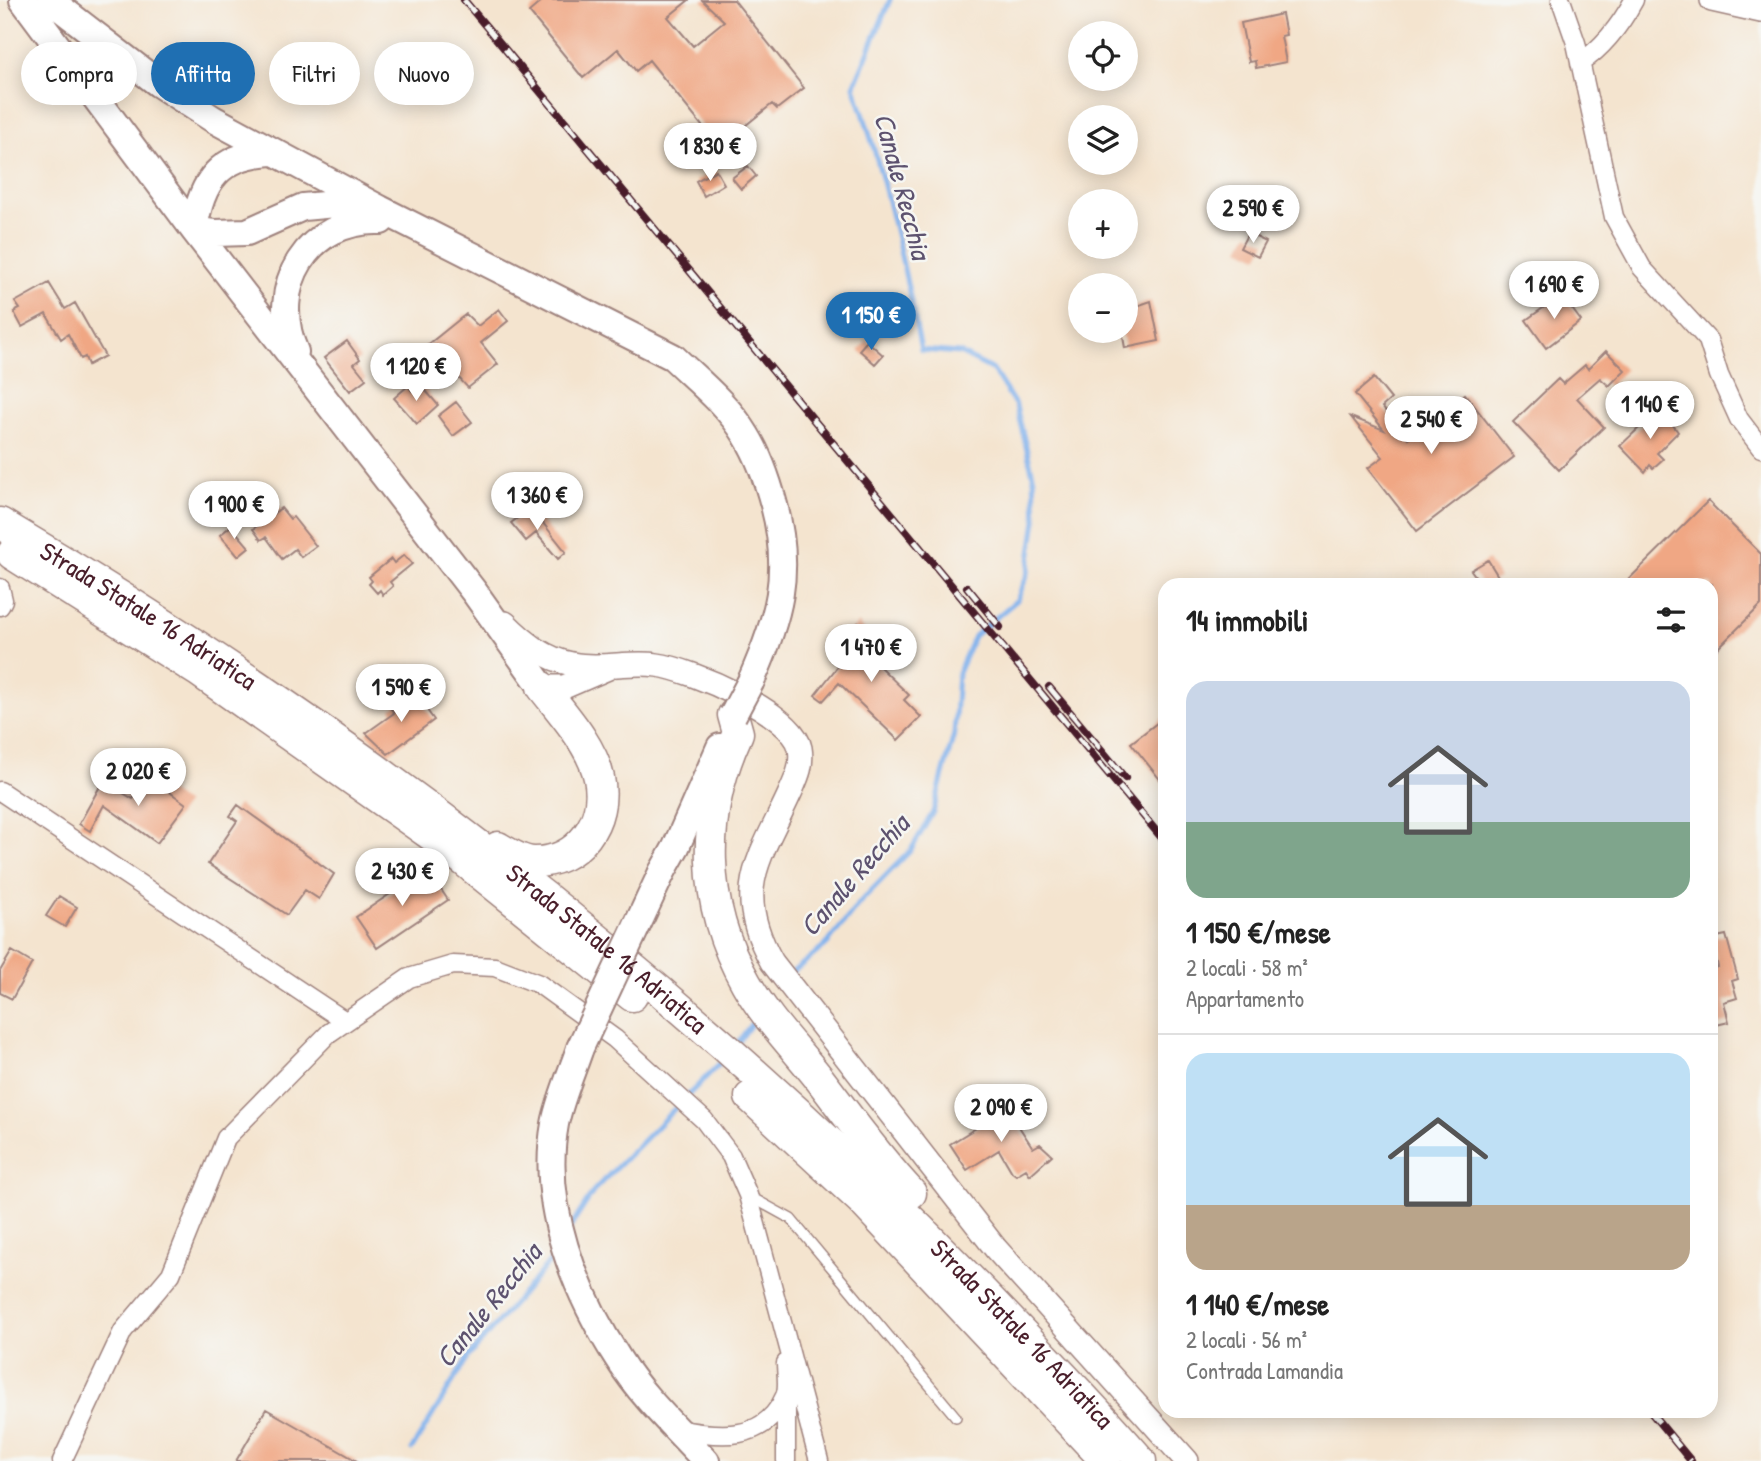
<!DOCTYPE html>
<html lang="it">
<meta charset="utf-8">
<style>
:root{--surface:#fff;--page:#f2f2f2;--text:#222;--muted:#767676;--line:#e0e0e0;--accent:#1f6fb2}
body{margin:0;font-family:"Patrick Hand",sans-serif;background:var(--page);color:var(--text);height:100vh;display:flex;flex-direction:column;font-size:26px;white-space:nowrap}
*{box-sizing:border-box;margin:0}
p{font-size:23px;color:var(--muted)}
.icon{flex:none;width:38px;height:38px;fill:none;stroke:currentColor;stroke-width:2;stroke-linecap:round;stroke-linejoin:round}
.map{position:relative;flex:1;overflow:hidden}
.side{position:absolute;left:1158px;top:578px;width:560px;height:840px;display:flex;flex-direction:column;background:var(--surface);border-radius:21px;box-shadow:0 4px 18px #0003}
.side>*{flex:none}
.top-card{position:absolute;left:21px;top:42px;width:665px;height:63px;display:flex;gap:14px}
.fabs{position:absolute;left:1068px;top:21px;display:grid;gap:14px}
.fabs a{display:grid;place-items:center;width:70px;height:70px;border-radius:50%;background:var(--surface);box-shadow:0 4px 18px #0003;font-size:35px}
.price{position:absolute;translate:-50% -60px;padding:0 16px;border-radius:24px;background:#fff;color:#222;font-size:23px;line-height:46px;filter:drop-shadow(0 2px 4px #0008)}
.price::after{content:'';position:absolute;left:50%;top:42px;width:21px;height:16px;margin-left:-10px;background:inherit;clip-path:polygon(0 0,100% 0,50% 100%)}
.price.current{background:var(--accent);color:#fff}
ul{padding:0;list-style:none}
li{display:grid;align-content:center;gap:14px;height:371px;padding:0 28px}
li+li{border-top:2px solid var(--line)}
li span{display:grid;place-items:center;height:217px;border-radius:21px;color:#555}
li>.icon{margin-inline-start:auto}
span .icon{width:126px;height:126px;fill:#fffc;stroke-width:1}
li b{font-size:30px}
h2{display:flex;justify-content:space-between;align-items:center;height:84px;padding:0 28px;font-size:30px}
.chip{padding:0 24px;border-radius:32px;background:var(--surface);box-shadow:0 4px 18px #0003;font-size:24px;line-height:63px}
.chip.current{background:var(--accent);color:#fff}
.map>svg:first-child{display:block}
</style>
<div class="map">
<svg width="1761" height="1461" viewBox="0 0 1761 1461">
<rect width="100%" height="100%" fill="#f6f6f2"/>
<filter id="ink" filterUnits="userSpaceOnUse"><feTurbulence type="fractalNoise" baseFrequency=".0143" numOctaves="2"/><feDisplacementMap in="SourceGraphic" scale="14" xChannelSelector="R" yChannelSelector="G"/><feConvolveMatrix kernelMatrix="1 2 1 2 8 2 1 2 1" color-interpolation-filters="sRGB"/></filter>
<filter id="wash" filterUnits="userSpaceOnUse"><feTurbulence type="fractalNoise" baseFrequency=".00686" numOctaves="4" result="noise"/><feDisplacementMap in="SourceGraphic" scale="28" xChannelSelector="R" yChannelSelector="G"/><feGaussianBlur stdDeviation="1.57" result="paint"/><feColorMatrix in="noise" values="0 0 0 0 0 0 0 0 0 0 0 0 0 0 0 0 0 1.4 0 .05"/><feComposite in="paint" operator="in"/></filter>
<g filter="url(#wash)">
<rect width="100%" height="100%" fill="#f4e4cf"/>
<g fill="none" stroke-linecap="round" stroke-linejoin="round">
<path stroke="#80b1ec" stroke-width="5" d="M789,975L827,944L860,902L911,850L933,812L954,734L958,673L974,636L1017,600L1028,573L1036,520L1034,479L1016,406L993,370L960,353L921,350C903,261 884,172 854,86L890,0
M736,1045L757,1016
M570,1228L595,1189L723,1060
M412,1449L468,1357L558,1252"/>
</g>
<g id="blocks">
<path fill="#f0a784" d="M543,0H689L668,17L693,46L724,21L702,0H734L804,88L777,109L772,104L719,147L649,60L636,71L618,49L583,78L529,12Z
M1282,14L1286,35L1281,36L1286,62L1256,68L1255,61L1249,62L1241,23Z
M748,166L756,176L741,189L732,178Z
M716,170L724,184L704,196L696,181Z
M1248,233L1266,242L1258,257L1240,248Z
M49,283L65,309L75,303L105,356L88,365L85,357L81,359L68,334L61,339L46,314L22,327L14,312L20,309L15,302Z
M1562,295L1581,321L1546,348L1526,320Z
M1151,301L1159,341L1125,348L1122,331H1125V310Z
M499,309L508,321L481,343L498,364L468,388L438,355L428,363L419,352L466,314L478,326Z
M347,341L360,359L354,364L366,379L350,391L324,358Z
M867,341L883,355L875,364L859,350Z
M1606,351L1625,370L1609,386L1600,378L1577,398L1604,427L1559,470L1513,422L1558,379L1563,384L1585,365L1588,369Z
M1374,378L1391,399L1382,407L1408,438L1465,394L1514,457L1417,531L1368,468L1383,457L1351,417L1384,430L1355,394Z
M420,384L438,405L417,424L394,398L408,386L412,391Z
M456,402L472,422L453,436L438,416Z
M1660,408L1678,432L1657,453L1663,459L1653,468L1650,465L1645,472L1620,446Z
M1708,501L1761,554V605L1712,654V584H1624Z
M281,508L290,519L293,517L316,546L301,557L295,549L282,559L266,537L261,540L253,529Z
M531,508L566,552L558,559L536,533L526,541L511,523Z
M231,526L249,547L238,556L220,535Z
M404,555L412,564L390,582L393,586L383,595L380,590L377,593L369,584L372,581L369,577L391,559L394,563Z
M1488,560L1499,578L1488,584H1481L1471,570Z
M858,623L886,659L879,666L909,695L904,700L921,717L898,740L839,683L823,701L815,695L845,657L836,649Z
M414,692L434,720L388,754L366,733L394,713L391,709Z
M1166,716V787L1131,743Z
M149,777L186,804L157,843L104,805L90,831L79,824L103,781L133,799Z
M238,805L334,874L319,899L305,890L287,915L208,864L237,821L230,816Z
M427,869L448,900L377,948L356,917Z
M59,896L77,907L65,927L46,916Z
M1726,935L1738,979L1732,981L1737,998L1724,1002L1729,1022L1716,1025L1712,1007V969L1718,967L1712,938Z
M12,951L32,963L12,999L0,993V971Z
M1020,1101L1026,1111L1014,1119L1033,1148L1040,1144L1052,1155L1030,1175L1026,1169L1016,1175L1012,1172L999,1150L967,1170L950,1144Z
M266,1409L317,1438L357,1461H236Z"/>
</g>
</g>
<g filter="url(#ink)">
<use href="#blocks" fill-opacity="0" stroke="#9f827d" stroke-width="2"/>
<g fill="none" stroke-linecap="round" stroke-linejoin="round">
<defs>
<path id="service" d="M749,1196L791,1219L956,1417"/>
<path id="minor" d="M1561,0L1576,43L1614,217L1642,268L1708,340L1719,375L1739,419L1761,448
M1580,63C1604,47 1621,24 1634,0
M0,588L3,600L0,606
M0,791L345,1021
M677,1429C718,1437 765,1443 785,1396C789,1387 786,1373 786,1363
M62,1461L123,1331L171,1274L226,1138L329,1033L409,978L453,965L495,967L539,984L615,1039L704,1120L731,1156L748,1195L819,1461
M786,1461V1394"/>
<path id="tertiary" d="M1712,0L1761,11
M505,623C524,642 545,659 572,664C599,670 629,661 657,665C690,669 793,713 800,748C803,766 797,777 790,793C760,859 731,889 772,962L996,1249L1187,1461
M542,687H564L608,668"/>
<path id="secondary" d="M23,0L194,230L475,593L542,687
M50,0L159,84L213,119L380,209L673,357C698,381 728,405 746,435C759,456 768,482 774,505C792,573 779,618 751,681
M272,152C220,155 201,180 194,230L215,233L247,232L303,207L335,204L366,208
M295,352C267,287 307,218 381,221
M662,872L676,847L720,747
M580,1048C572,1072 560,1098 555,1124C540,1206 575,1292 619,1360C642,1397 677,1429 706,1461"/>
<g id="trunk">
<path id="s1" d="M0,523C357,734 688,990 978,1287C1033,1344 1089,1401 1141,1461"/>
<path d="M12,554L198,671L438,840L632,996"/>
<path d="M733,715L738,733C700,815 701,904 746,983C765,1017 794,1047 818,1077C848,1116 877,1157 911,1193"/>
<path d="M498,847C508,853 521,861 533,862C578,863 608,822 599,778C592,745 562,713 542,687"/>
<path d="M750,1097L861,1200L1106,1461"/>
</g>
</defs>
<use href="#service" stroke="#9f827d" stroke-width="12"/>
<use href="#minor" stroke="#9f827d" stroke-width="21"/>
<use href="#tertiary" stroke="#9f827d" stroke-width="26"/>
<use href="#secondary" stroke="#9f827d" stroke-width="30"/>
<use href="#trunk" stroke="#9f827d" stroke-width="33"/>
<use href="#service" stroke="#fff" stroke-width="9"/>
<use href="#minor" stroke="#fff" stroke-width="18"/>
<use href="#tertiary" stroke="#fff" stroke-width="23"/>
<use href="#secondary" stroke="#fff" stroke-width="26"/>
<use href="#trunk" stroke="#fff" stroke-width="30"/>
<defs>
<path id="rail" d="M464,0L1166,843
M967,587L1000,627
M1049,687L1125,778
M1649,1410L1691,1461"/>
</defs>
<use href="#rail" stroke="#4a1f2b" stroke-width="8"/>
<use href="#rail" stroke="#f6f6f2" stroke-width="5" stroke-dasharray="16" stroke-linecap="butt"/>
<defs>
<path id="secondary-bridge" d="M733,715L751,681
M580,1048L662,872"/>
</defs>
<use href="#secondary-bridge" stroke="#9f827d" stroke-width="30" stroke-linecap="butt"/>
<use href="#secondary-bridge" stroke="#fff" stroke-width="26"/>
</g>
</g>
<g text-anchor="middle" stroke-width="5" stroke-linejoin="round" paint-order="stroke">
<g font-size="26" fill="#4a1f2b" stroke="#f6f6f2">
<text dy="9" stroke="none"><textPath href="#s1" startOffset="175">Strada Statale 16 Adriatica</textPath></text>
<text dy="9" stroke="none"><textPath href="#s1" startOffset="742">Strada Statale 16 Adriatica</textPath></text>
<text dy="9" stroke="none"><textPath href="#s1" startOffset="1309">Strada Statale 16 Adriatica</textPath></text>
</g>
<g font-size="28" font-style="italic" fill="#5d526f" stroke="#f6f6f2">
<text transform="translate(903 186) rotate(75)" y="10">Canale Recchia</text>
<text transform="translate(854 875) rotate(-49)" y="10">Canale Recchia</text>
<text transform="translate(488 1305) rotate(-51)" y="10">Canale Recchia</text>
</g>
</g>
</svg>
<div class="fabs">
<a><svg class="icon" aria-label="locate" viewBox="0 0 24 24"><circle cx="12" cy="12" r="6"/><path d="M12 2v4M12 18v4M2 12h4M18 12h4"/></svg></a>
<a><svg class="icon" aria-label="layers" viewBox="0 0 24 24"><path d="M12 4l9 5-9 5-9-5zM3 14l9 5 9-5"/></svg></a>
<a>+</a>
<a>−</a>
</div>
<b class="price" style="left:710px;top:183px">1 830 €</b>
<b class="price" style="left:1253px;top:245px">2 590 €</b>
<b class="price" style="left:1554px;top:321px">1 690 €</b>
<b class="price current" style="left:871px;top:352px">1 150 €</b>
<b class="price" style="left:416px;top:403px">1 120 €</b>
<b class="price" style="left:1650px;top:441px">1 140 €</b>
<b class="price" style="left:1431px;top:456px">2 540 €</b>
<b class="price" style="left:537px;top:532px">1 360 €</b>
<b class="price" style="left:234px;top:541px">1 900 €</b>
<b class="price" style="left:871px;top:684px">1 470 €</b>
<b class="price" style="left:401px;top:724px">1 590 €</b>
<b class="price" style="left:138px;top:808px">2 020 €</b>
<b class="price" style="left:402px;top:908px">2 430 €</b>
<b class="price" style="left:1001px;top:1144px">2 090 €</b>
<div class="top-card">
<a class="chip">Compra</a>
<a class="chip current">Affitta</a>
<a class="chip">Filtri</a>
<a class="chip">Nuovo</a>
</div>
<section class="side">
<h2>14 immobili<svg class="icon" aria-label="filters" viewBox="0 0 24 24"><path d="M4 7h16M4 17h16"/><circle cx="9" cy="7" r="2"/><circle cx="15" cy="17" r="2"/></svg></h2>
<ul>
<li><span style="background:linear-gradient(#c9d6e8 65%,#7fa58c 0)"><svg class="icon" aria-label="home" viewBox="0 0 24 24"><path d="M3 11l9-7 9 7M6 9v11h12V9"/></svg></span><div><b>1 150 €/mese</b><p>2 locali · 58 m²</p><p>Appartamento</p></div></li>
<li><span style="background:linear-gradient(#bfe0f5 70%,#b9a48a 0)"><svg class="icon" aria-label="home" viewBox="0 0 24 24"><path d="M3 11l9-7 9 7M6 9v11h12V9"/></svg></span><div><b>1 140 €/mese</b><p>2 locali · 56 m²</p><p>Contrada Lamandia</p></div></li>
</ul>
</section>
</div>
